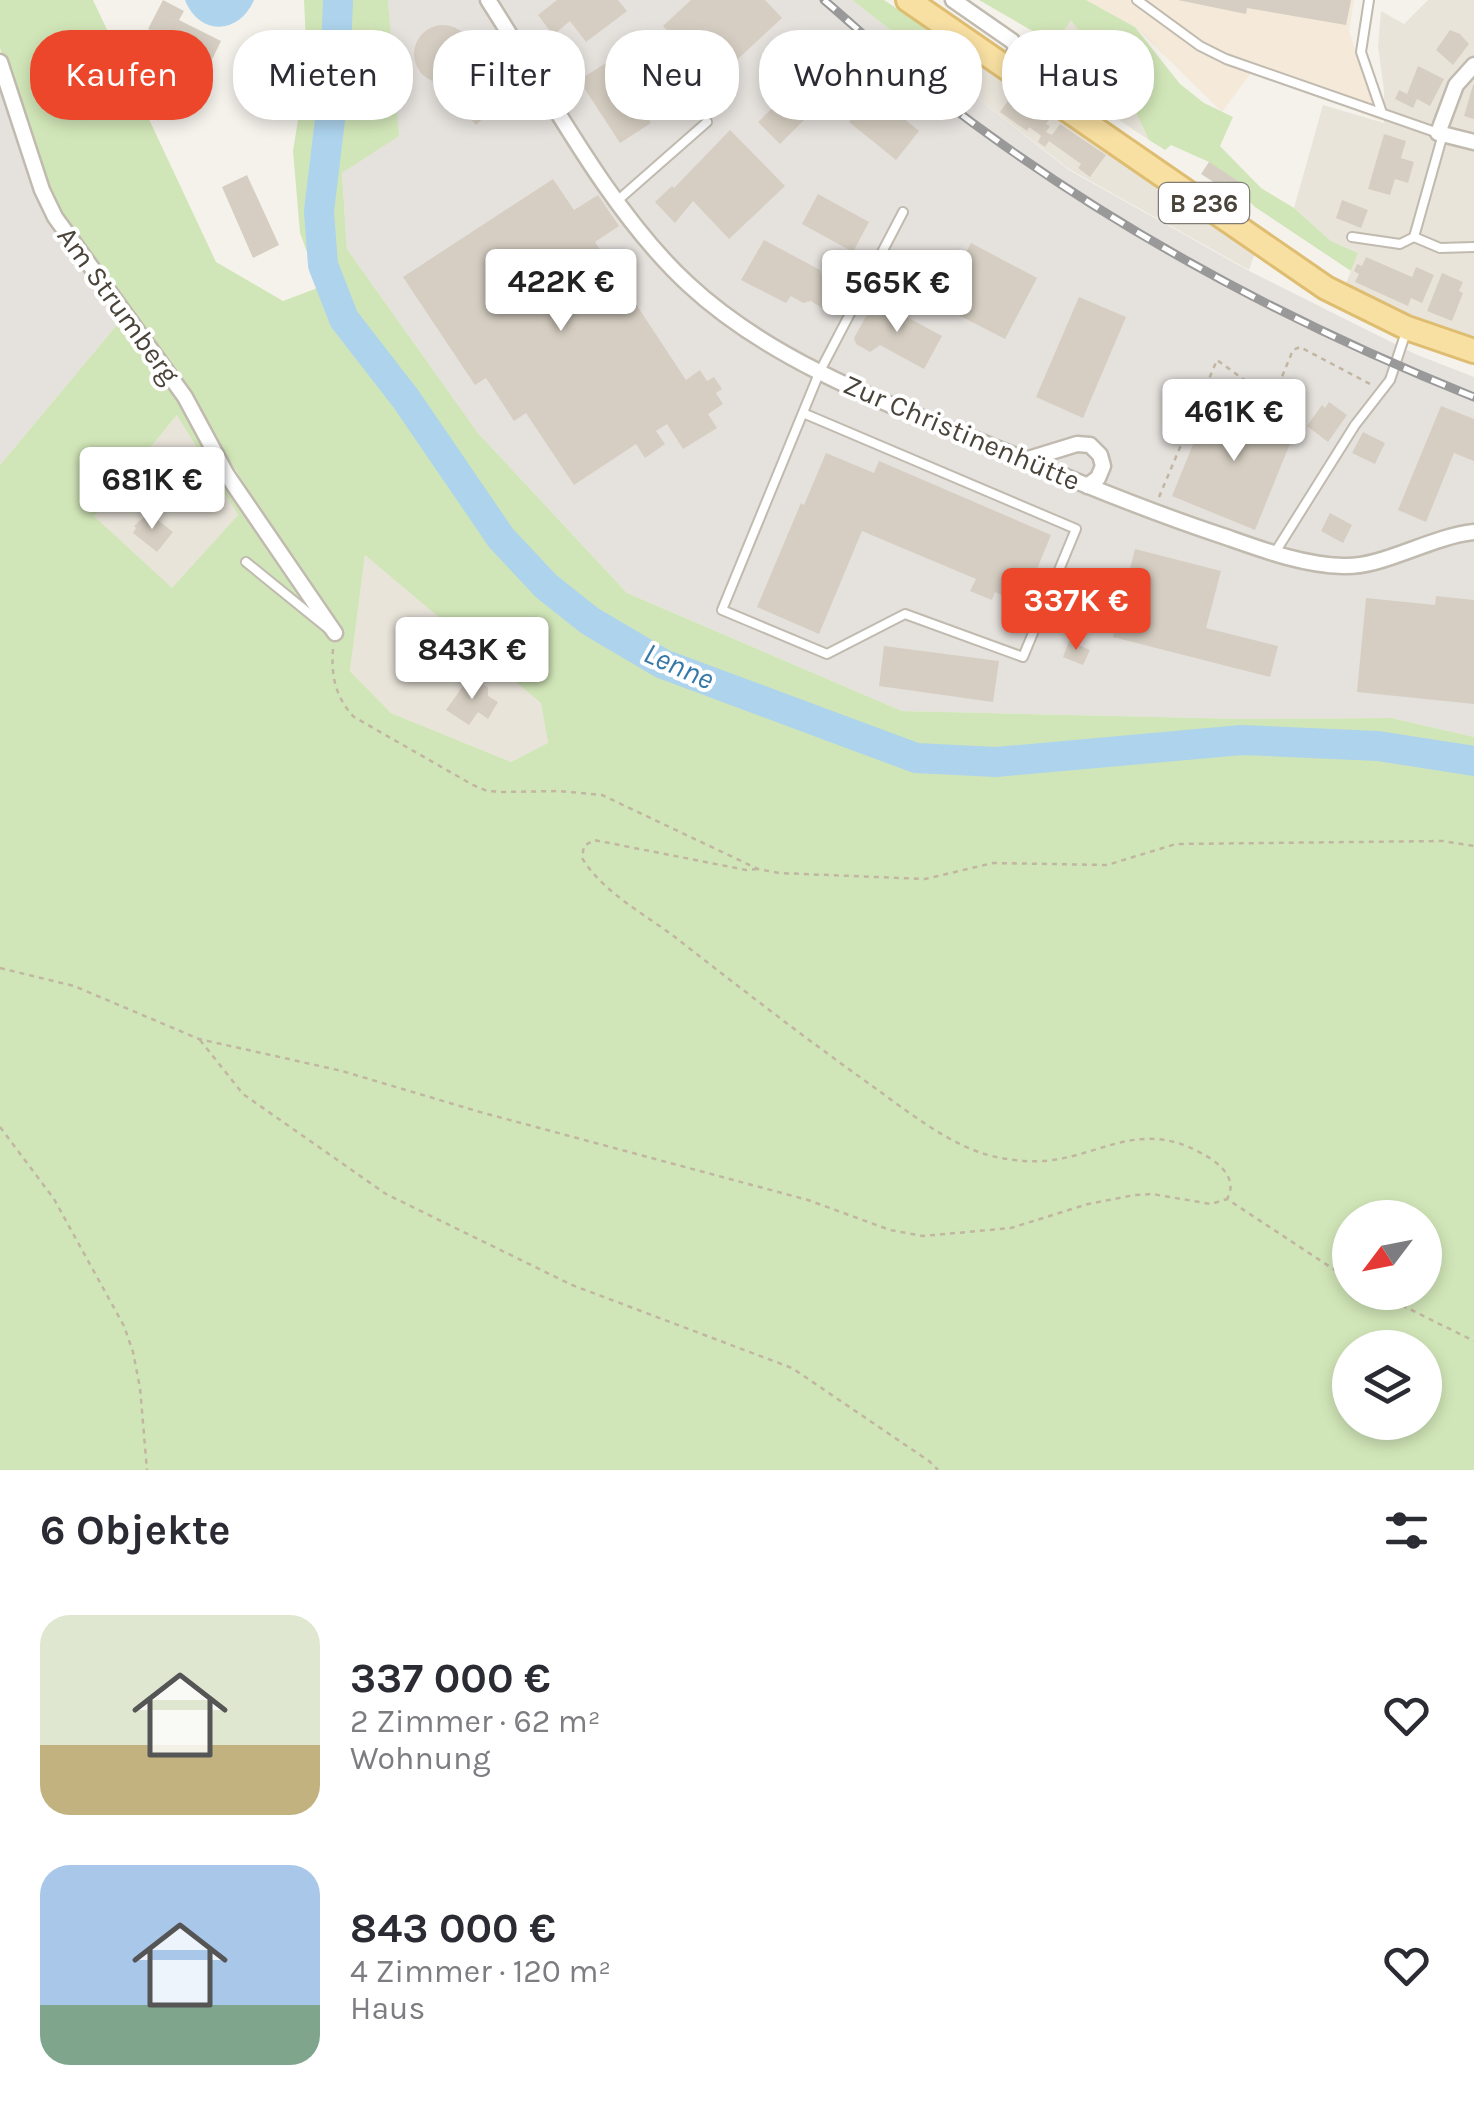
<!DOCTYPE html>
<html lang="de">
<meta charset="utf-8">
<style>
:root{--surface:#fff;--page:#f7f7f7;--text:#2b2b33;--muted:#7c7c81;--accent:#ed472b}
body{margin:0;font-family:Karla,sans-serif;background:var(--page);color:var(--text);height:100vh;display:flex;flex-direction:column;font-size:38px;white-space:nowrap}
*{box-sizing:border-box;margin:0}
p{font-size:32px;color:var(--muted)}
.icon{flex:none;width:55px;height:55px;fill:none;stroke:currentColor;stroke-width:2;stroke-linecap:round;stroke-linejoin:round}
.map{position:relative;height:1470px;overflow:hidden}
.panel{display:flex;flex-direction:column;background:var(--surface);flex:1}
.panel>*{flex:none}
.banner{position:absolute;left:30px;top:30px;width:1415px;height:90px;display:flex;gap:20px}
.needle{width:65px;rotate:238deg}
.controls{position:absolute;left:1332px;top:1200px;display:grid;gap:20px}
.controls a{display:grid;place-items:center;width:110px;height:110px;border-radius:50%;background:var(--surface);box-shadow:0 5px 15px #0003;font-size:50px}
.price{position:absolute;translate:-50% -85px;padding:0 22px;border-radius:10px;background:#fff;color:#222;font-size:32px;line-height:65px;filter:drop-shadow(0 2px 5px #0008)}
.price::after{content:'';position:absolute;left:50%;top:60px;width:30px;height:22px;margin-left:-15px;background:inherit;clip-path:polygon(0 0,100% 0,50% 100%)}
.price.selected{background:var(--accent);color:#fff}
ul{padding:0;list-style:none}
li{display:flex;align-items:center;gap:30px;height:250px;padding:0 40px}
li span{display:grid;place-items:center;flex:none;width:280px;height:200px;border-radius:30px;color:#555}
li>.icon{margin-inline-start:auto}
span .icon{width:120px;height:120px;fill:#fffc;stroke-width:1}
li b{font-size:42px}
h2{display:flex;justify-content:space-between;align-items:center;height:120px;padding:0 40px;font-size:42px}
.tag{padding:0 35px;border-radius:40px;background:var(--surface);box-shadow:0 5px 15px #0003;font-size:35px;line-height:90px}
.tag.selected{background:var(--accent);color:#fff}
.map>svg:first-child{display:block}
</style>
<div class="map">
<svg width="1474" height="1470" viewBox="0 0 1474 1470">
<rect width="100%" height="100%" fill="#f5f2ec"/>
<path fill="#e9e4da" d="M1428,0H1474V337L1456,335L1391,310L1345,286L1358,253L1331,241L1294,208L1323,105L1384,123V90L1378,47L1381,11L1404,24Z
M1071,19L1130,100L1149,140L1040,67Z
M977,62L1255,253L1249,270L1069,169L962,86Z
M178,414L238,515L172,589L94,516Z
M365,554L542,703L548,744L511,762L391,713L350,671Z"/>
<path fill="#f5e9d9" d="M1086,0H1354L1349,32L1381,121L1254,69L1222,112L1135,27Z"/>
<path fill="#e5e1dd" d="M388,0H852L1069,170L1249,271L1415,354L1474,377V737L1392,718L1246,719L902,711L627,593L478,433L347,249L342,173L398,136Z
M0,81L39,196L121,320L0,465Z"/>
<path fill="#d1e6b8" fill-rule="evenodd" d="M0,0H93L216,262L283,301L320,287L300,233L293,151L307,64L304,0H388L399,136L342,173L347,249L478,433L627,593L902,711L1246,719L1392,718L1474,737V1470H0V465L121,320L165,379L276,563L289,555L175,374L106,282L46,189L0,48ZM177,415L238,515L172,588L94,516ZM365,555L541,703L548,743L511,762L391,713L350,671ZM1350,1218H1425V1292H1350ZM1350,1348H1425V1422H1350Z
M852,0H884L977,62L962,86Z
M979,0H1086L1135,27L1180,84L1204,103L1233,117L1220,146L1261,188L1294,208L1331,241L1358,253L1351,271L1255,207L1209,162L1171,145L1165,150L1149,140L1131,102L1071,20L1055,44Z"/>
<path fill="#add3ed" d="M185,0H254C239,35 199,36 185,0Z"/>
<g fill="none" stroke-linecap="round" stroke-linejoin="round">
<path stroke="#add3ed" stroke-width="30" d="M338,0L335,78L319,211L323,265L344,319L406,399L501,538L546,586L590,621L663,664L916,758L996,762L1242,740L1378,746L1474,761"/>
</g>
<path fill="#d6cec2" d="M163,0L184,11L179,20L221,41L208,68L160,45L164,37L148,29Z
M557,0H618L627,11L586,42L570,21L553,35L538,15Z
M691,0H765L782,18L714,81L663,26Z
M1178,0H1351L1346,25L1247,8L1246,14Z
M414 54a29 29 0 1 1 58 0a29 29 0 1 1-58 0Z
M1450,30L1460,34L1469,44L1453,65L1436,50Z
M245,48L264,50L260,102L240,101Z
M1069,53L1088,62L1091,67L1088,71L1100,80L1093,91L1071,78L1069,81L1056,73Z
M611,60L651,123L620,143L579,80Z
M1418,66L1444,79L1430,106L1417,99L1413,108L1395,99L1399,90L1407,94Z
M497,72L514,91L476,125L459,106Z
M801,80L822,102L780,144L758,122Z
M1473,85H1474V119L1464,116Z
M1014,92L1052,116L1046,124L1050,126L1046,132L1052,135L1060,124L1106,155L1090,177L1078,168L1081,164L1049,141L1045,147L1038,142L1041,136L1039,134L1029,127L1027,131L1000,112Z
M873,93L919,131L896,160L849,122Z
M730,130L785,186L729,239L693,201L675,223L655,202L672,186L674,188Z
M1384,134L1406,141L1401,158L1414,162L1408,183L1395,179L1390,195L1368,189Z
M1209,162L1250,189L1243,201L1201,174Z
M247,175L279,245L253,258L222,187Z
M553,179L574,210L598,195L619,226L595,242L686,380L700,370L707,381L714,377L722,389L716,393L723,404L708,414L717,428L683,449L667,424L656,431L665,444L645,458L636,444L574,485L526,413L514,421L486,378L475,385L403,277Z
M818,194L869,222L853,252L802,224Z
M1342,200L1368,210L1361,228L1336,218Z
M764,240L820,270L823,279L827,278L837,283L841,295L836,306L823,309L811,301L803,303L791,296L786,303L741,280Z
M971,243L1037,278L1005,339L939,305Z
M1366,257L1412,277L1416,267L1434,275L1422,303L1411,298L1408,306L1355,282L1359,274L1354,271L1357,264L1362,266Z
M1442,273L1463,282L1459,291L1463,293L1452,321L1427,311Z
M1079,297L1126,317L1083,418L1036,397Z
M875,300L942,336L924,369L880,345L870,352L856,344L854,338Z
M1212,398L1295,431L1255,530L1172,496Z
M1329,402L1347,415L1328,442L1307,426L1322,405L1325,408Z
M1441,406L1474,419V461L1454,453L1426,522L1398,510Z
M1363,432L1385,443L1375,464L1352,453Z
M826,453L874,473L879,461L1051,535L1025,598L1011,592L1009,598L995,592L992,600L970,591L976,579L862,531L819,634L757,607L801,503L804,505Z
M149,513L173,532L157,552L133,533L136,528L134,526Z
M1330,513L1352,525L1343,543L1321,531Z
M1135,549L1221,571L1206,628L1278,646L1270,677L1113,637Z
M1436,596L1474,600V704L1357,692L1366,598L1435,605Z
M1069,641L1090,650L1083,665L1063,657Z
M884,646L999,661L993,702L879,686Z
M463,677L475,687L482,684L488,687V696L498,702L488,719L478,712L469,725L446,710L463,686L459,680Z"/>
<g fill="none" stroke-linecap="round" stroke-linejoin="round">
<defs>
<path id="lane" d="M1137,0L1200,46L1226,59L1438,133
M1369,0L1361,52L1382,113
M1443,134L1414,237L1440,248L1474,247
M617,201L707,122
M1352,237L1400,244L1414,237
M803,413L1076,529L1023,657L905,614L827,654L722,610L820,371L903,212
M1274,554L1355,425L1390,380L1406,332
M246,562L331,631"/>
<path id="street" d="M488,0C547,91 609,211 688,284C780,370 914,413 1028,461C1094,489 1159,515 1226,537C1263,550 1303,565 1343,566C1382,568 1429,537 1474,532
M953,0L1012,41L1017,48L1008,66
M0,62L42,190L55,217L185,397L227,475L335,633
M1474,65L1456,85L1438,133L1474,142
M1025,460L1077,444L1090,445L1100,455L1103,466L1098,478L1087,486"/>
<path id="primary" d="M908,0L1326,288L1407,328L1474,351"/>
</defs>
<use href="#lane" stroke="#c0baaf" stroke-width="12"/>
<use href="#street" stroke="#c0baaf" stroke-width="19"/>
<use href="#primary" stroke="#debd71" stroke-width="28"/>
<path stroke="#c1b6a1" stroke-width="2.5" stroke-dasharray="5 5" stroke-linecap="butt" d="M1159,497L1217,360L1269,398L1274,396L1293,350L1300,347L1370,384
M333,649C331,675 335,697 354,717L473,785L487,791L502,792L559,791L602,795L758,869L779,873L925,879L993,863L1107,865L1176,844L1443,841L1474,846
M757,869L746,870L594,840L584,846L582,858C604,894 647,915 680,941C744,991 809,1041 875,1088C907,1111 942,1139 979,1152C992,1157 1010,1160 1024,1161C1092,1166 1132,1115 1201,1153C1218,1162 1239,1178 1227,1199
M0,968L74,986L199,1039L342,1071L480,1112L808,1200L890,1230L923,1236L1011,1228L1088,1204L1135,1195L1152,1194L1211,1204L1227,1199L1350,1280
M200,1040L243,1094L386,1194L572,1285L792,1368L929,1461L938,1470
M0,1127L54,1199L124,1326L133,1352L140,1388L147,1470
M1375,1292L1474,1341"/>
<use href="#lane" stroke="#fff" stroke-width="8"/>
<use href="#street" stroke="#fff" stroke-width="14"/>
<use href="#primary" stroke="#f8dfa2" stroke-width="22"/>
<defs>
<path id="rail" d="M824,0C858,29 892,61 928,89C1094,219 1278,319 1474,397"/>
</defs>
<use href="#rail" stroke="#999" stroke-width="9"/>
<use href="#rail" stroke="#fff" stroke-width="5" stroke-dasharray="15" stroke-linecap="butt"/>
</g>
<g text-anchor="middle" stroke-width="8" stroke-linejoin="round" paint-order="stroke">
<rect fill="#fff" stroke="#807b75" stroke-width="2.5" x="1159" y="183" width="90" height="40" rx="8"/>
<g font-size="25" font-weight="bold" fill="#49433a">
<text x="1204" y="212">B 236</text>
</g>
<g font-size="28" fill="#49433a" stroke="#fff">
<text transform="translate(119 305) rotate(54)" y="10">Am Strumberg</text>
<text transform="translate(962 432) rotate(23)" y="10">Zur Christinenhütte</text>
</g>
<g font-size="30" font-style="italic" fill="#3679a8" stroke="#fff">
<text transform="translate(679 666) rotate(24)" y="10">Lenne</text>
</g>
</g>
</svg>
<div class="controls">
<a><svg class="needle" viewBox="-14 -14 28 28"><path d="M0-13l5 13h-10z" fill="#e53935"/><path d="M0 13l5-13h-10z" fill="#7c7c81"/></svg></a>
<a><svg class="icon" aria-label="layers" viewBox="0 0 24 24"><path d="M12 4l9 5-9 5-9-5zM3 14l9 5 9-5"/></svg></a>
</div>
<b class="price" style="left:561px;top:334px">422K €</b>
<b class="price" style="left:897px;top:335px">565K €</b>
<b class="price" style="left:1234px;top:464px">461K €</b>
<b class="price" style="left:152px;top:532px">681K €</b>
<b class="price selected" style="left:1076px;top:653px">337K €</b>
<b class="price" style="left:472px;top:702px">843K €</b>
<div class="banner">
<a class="tag selected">Kaufen</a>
<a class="tag">Mieten</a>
<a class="tag">Filter</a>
<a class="tag">Neu</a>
<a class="tag">Wohnung</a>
<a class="tag">Haus</a>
</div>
</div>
<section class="panel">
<h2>6 Objekte<svg class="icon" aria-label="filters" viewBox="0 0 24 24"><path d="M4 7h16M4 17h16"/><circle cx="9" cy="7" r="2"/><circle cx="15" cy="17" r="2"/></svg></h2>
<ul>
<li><span style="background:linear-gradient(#dfe7d0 65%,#c2b280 0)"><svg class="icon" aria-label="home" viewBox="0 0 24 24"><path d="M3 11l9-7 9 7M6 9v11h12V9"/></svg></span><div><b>337 000 €</b><p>2 Zimmer · 62 m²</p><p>Wohnung</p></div><svg class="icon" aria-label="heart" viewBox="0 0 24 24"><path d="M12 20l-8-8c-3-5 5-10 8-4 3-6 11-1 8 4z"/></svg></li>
<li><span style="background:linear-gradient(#a9c7e8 70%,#7fa58c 0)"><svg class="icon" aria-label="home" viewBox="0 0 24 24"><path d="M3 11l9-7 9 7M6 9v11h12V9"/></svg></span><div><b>843 000 €</b><p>4 Zimmer · 120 m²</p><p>Haus</p></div><svg class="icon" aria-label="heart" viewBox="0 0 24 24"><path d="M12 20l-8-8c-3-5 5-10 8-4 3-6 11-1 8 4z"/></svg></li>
</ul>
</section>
